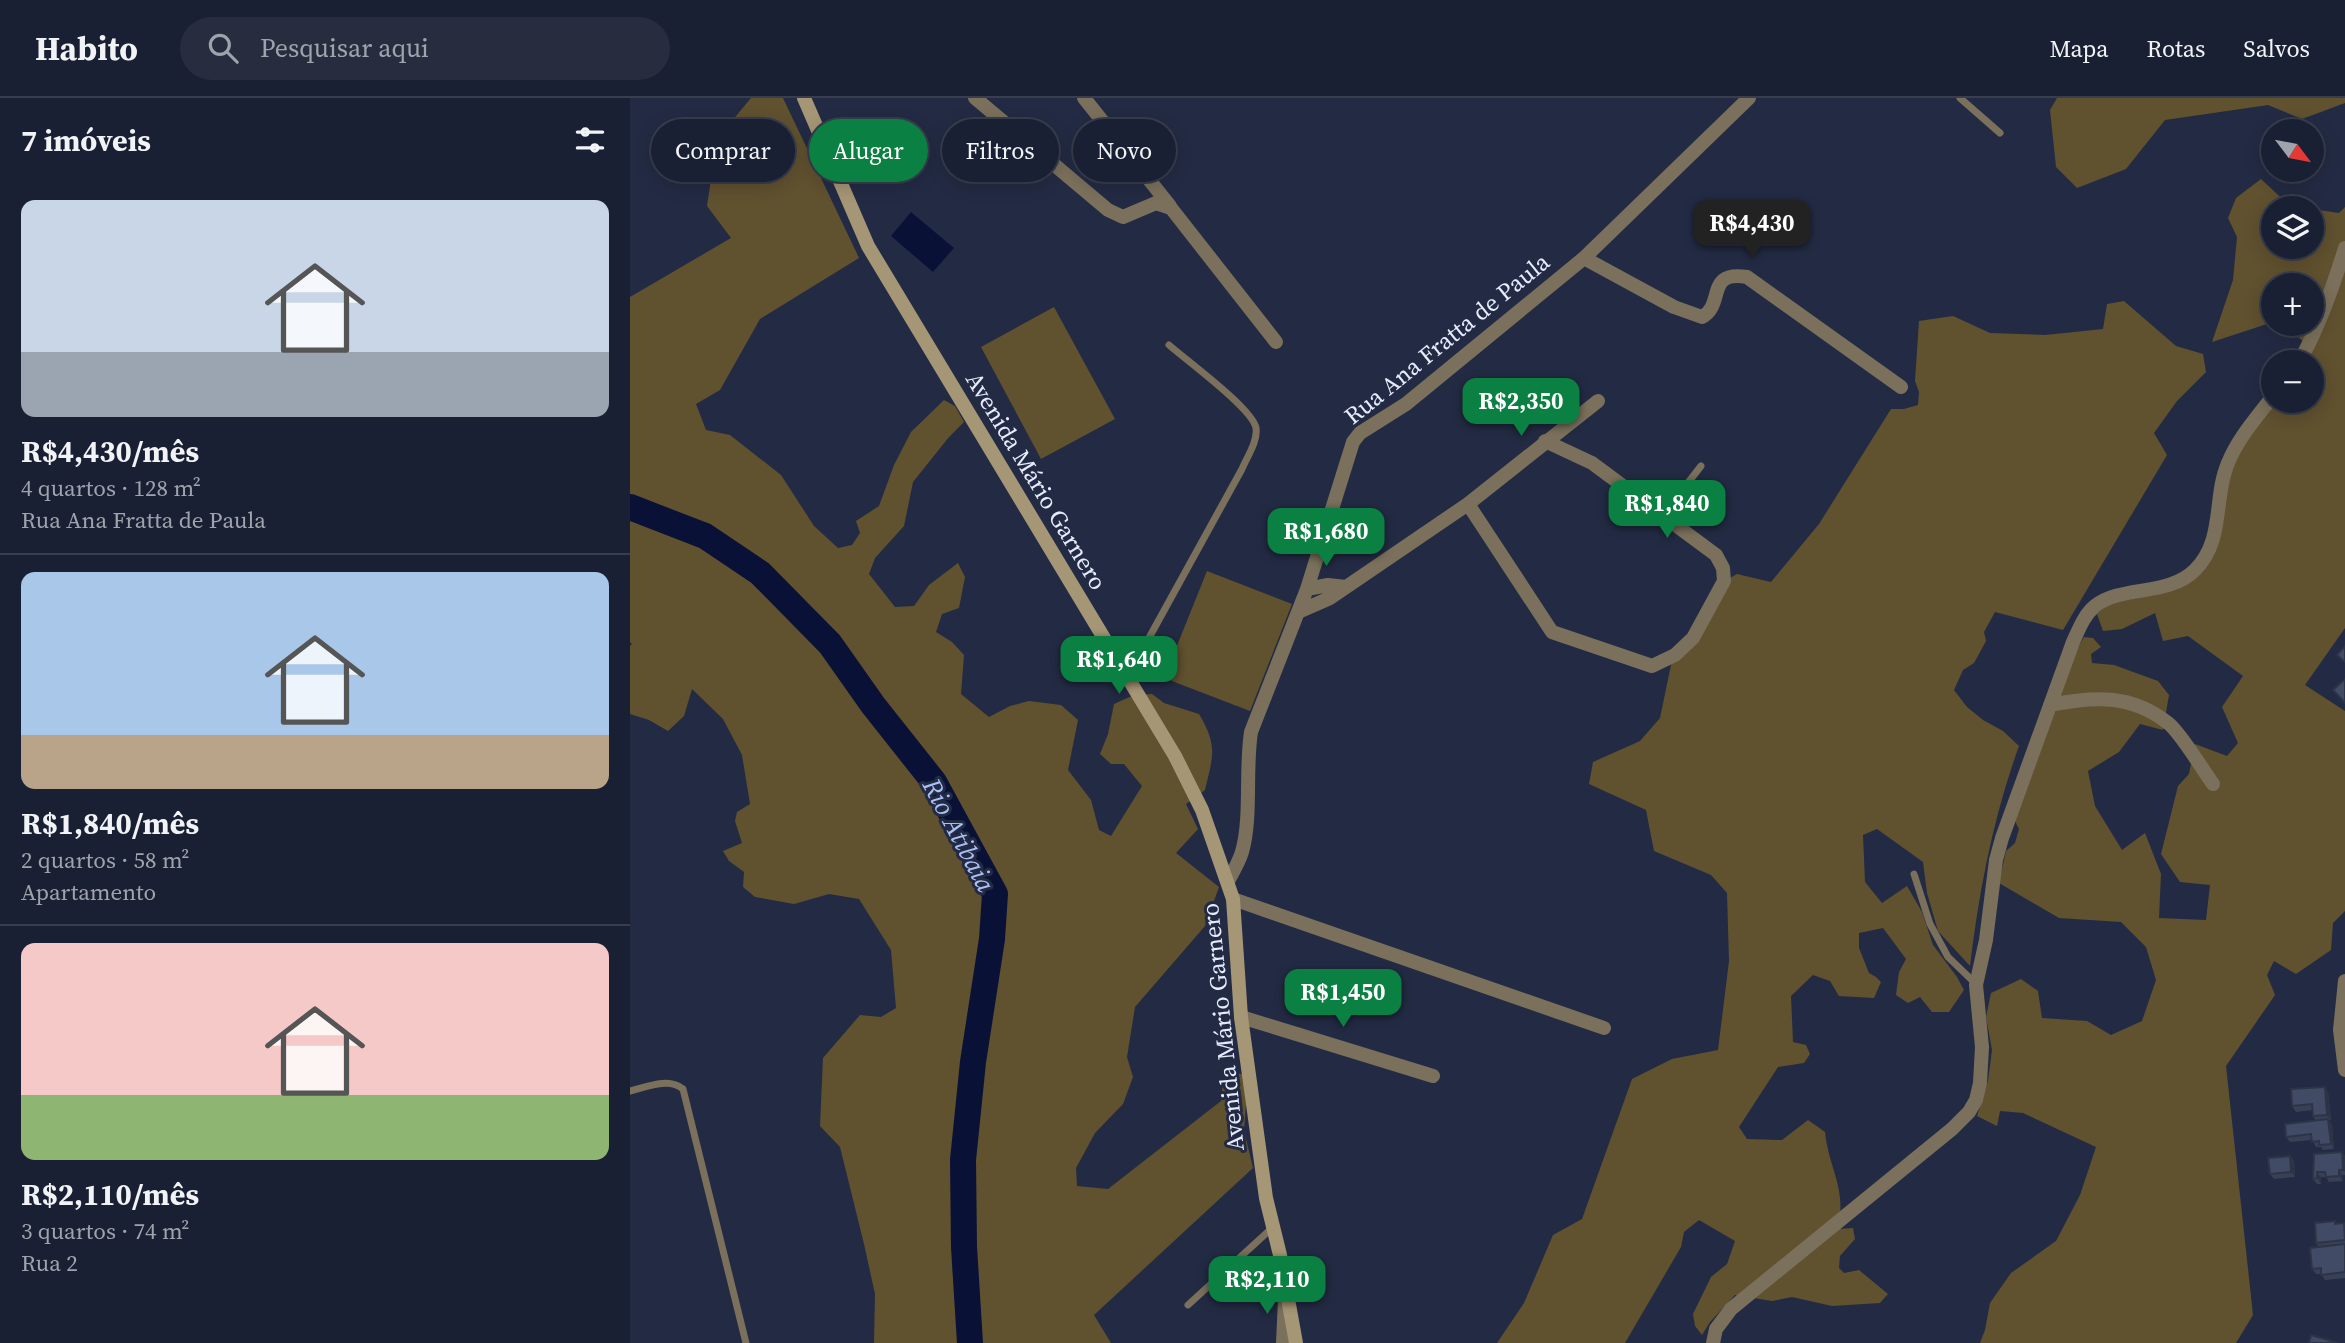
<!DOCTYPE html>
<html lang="pt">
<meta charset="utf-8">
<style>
:root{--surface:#1a2033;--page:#272d3f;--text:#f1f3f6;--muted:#9fa3ac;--line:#383e4e;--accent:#0b8043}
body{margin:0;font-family:"Source Serif 4",serif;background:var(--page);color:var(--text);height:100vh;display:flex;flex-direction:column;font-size:26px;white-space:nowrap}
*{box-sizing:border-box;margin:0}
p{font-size:23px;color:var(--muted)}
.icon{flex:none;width:38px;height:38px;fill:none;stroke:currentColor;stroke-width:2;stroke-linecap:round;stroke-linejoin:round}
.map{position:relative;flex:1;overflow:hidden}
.side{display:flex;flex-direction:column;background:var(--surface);width:630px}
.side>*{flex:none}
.banner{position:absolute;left:21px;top:21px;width:665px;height:63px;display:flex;gap:14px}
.needle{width:46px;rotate:122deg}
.buttons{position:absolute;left:1631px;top:21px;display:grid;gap:14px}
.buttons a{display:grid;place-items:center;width:63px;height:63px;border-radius:50%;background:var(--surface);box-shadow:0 4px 18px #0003,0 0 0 2px var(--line);font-size:35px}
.price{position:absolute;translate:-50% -60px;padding:0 16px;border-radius:14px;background:var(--accent);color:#fff;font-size:23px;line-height:46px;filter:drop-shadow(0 2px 4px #0008)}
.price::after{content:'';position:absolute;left:50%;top:42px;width:21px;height:16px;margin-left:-10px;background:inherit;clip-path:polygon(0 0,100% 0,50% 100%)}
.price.active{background:#222;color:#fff}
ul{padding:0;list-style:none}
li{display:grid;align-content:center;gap:14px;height:371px;padding:0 21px}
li+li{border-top:2px solid var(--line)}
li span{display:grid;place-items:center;height:217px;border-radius:14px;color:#555}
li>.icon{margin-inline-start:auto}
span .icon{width:126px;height:126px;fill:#fffc;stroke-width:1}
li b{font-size:30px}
h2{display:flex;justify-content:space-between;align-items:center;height:84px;padding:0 21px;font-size:30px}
.pill{padding:0 24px;border-radius:32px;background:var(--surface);box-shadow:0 4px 18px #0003,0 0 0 2px var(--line);font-size:24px;line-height:63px}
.pill.active{background:var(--accent);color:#fff}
header{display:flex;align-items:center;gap:42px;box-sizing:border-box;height:98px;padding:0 35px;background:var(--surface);border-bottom:2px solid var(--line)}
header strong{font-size:33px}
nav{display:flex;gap:38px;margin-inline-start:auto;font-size:24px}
.search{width:490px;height:63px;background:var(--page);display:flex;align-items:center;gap:18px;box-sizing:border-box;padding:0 24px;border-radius:38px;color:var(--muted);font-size:26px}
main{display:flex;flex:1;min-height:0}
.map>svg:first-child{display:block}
</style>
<header>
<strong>Habito</strong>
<div class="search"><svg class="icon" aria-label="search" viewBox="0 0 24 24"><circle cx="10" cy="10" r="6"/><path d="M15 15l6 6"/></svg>Pesquisar aqui</div>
<nav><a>Mapa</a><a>Rotas</a><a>Salvos</a></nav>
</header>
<main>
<section class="side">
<h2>7 imóveis<svg class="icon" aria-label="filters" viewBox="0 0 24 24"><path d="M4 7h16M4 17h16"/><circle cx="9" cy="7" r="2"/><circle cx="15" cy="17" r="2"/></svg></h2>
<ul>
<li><span style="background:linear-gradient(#c9d6e8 70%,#9aa5b1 0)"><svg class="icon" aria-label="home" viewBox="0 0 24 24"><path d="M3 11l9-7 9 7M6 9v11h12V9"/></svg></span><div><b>R$4,430/mês</b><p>4 quartos · 128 m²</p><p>Rua Ana Fratta de Paula</p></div></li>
<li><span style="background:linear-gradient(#a9c7e8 75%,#b9a48a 0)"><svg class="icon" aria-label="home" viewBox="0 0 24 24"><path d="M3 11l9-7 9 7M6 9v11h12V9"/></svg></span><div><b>R$1,840/mês</b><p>2 quartos · 58 m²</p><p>Apartamento</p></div></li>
<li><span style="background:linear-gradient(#f6c9c9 70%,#8fb573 0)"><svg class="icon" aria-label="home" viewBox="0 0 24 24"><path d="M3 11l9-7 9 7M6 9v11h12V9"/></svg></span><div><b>R$2,110/mês</b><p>3 quartos · 74 m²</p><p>Rua 2</p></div></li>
</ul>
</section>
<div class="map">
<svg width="1715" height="1245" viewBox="0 0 1715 1245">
<rect width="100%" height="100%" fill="#232b44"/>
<path fill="#60512f" d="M121,0H153L229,160L130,221L90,292L66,306L76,332L100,337L151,377L184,428L208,450L222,447L230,435L226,423L249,408L264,367L281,334L314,302L325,308L334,324L319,339L283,384L274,428L245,460L239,476L265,509L284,508L299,487L328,465L335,479L329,510L312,516L306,534L322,544L334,557L331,596L359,619L380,608L399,603L431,607L448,622L438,672L461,702L469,732L481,738L512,688L494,666H481L470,656L478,636L484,606L504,597L522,596L534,605L569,616C588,648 583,658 575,692L556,706L568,731L546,755L589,789L575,828L505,909L497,959L503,979L493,1006L465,1035L446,1070L447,1088L478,1091L591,1003L593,981L600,973L614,977L616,1006L614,1032L623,1070L464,1217L481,1245H244L245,1196L234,1146L210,1049L190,1028L193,960L230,917L251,919L266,910L261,852L229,801L199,796L164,806L125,799L113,789L114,774L99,763L93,753L112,745L105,723L107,714L120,706L112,657L93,621L62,591L54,618L38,633L19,622L0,616V548L2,546L0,544V199L101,140L77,108L87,41Z
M1427,0H1715V5L1672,21L1638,7L1535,22L1496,71L1447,90L1426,69L1420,12Z
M1631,81L1660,108L1678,110H1643V149H1682V111L1709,115L1715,109V530L1675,587L1715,613V813L1703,825L1701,852L1666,876L1644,863L1637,877L1645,897L1596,968L1623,1217L1606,1245H1350L1355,1232L1360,1205L1381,1175L1426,1143L1450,1097L1466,1049L1393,1015L1370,1013L1367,1028L1347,1018L1358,983L1362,952L1356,919L1361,895L1391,881L1408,893L1412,920L1457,923L1481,937L1512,923L1526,882L1516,849L1491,824L1429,820L1369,785L1376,753L1385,745L1389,731L1384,721L1440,562L1454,539L1463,540L1471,549L1461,556L1462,565L1484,567L1528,583L1539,597L1533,632L1510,626L1489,654L1458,673L1465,708L1492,752L1515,735L1531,776L1529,820L1576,822L1580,787L1550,784L1531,756L1548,688L1559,676L1565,646L1597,658L1608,645L1592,609L1613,578L1558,538L1533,543L1525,515L1492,531L1473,533L1467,516L1477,506L1529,496L1586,451L1603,363L1643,303H1682V264H1662L1674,244L1653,226H1682V187H1643V224L1582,244L1603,182L1607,139L1598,120L1606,100Z
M1494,203L1546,248L1573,256L1576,274L1547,303L1524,335L1537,357L1433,532L1365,514L1354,534L1356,543L1344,565L1333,572L1324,592L1337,609L1353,622L1373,633L1389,648C1363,720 1349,793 1340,868L1308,833L1297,795L1293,764L1247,731L1233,737L1235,784L1252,805L1277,788L1292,814L1303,847L1327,879L1334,892L1319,914H1302L1290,899L1278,905L1266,897L1269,874L1276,861L1253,830L1229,835V850L1239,875L1246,879L1251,884L1244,900L1209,898L1200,883L1183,877L1161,898L1163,944L1176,947L1180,956L1174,965L1148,969L1109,1029L1117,1041L1152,1042L1178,1022L1195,1034C1199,1072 1217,1089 1208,1131L1223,1130L1225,1141L1210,1158L1209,1170L1214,1175L1229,1172L1258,1196L1250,1205L1202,1208L1162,1199L1142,1203L1105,1197L1080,1224L1072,1237L1065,1228L1063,1216L1081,1179L1097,1166L1105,1143L1069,1122L1054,1134L1051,1149L995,1245H867L894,1205L923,1137L952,1121L1002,981L1042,961L1088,952L1099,863L1097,795L1081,777L1024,753L1016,712L959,686L963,664L1010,643L1030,620L1041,567L1086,488L1107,476L1141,484L1189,426L1261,311H1274L1288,307L1289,294L1285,283L1289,223L1323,218L1360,235L1415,237L1473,231L1477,206Z
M424,209L485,321L411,361L351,249Z
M577,473L662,506L620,613L534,580Z"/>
<path fill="#0a1137" d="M281,114L324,150L303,174L261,138Z"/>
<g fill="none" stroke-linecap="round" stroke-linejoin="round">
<path stroke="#0a1137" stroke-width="26" d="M0,409L75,438L130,475L200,546L243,607L304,684L365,796L362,841L343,964L333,1062L334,1149L340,1245"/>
<path stroke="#7a705b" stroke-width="7" d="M1330,0L1370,35
M1033,417L1071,368
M498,578L612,371C617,359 628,343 626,330C623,311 556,262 539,247
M1284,776L1300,826L1318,859L1346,886
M0,993C16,989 39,979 53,991L116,1245
M558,1207L642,1130"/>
<path stroke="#7a705b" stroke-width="14" d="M345,0L478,112L493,119L526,105L541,110L646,244
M454,0L540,108
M954,160L1044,209L1072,219C1095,207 1075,172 1117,179L1271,289
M1669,264C1689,230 1703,189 1715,150
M838,406L968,303
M677,491L698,487L716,489
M668,514L700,500L838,406L922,534L1022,568L1045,557L1063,540L1094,483L1093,470L1086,457L962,365L915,343
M1420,607C1464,598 1501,596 1538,625C1551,635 1572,671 1583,686
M598,783C603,774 609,764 612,754C622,719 615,672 621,634L677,491L723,344L730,335L776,306L954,160L1119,0
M603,801L974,930
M1715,883L1710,932L1715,972
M611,919L803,978
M653,1245L655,1201
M1083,1245L1086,1231L1101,1211L1322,1031L1339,1014L1346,1002L1350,985L1352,949L1346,887L1356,842L1366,762L1372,740L1443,544C1449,531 1454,517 1465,508C1491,487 1538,499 1565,472C1595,442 1583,400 1598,365C1608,340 1627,319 1643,298"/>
<path stroke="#a59675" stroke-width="14" d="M174,0L238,148L545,658L572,712L603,801L611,919L636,1100L650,1157L666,1245"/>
</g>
<path fill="#384057" d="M1698,994L1701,1022H1699L1702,1027L1704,1051L1693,1052L1691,1049H1686L1682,1042L1660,1044L1656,1039L1686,1023L1683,1018V1012L1666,1014L1662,1008Z
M1712,1054L1715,1058V1077H1712L1713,1083L1699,1084L1696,1079H1691V1086H1687L1683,1081L1684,1056Z
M1660,1058L1664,1063L1665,1079L1644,1081L1640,1076Z
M1705,1123L1707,1126L1714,1125L1715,1127V1180L1695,1182L1691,1176H1686L1682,1171L1689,1149L1686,1145Z"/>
<path fill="#2e3447" d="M1695,989L1698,994L1701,1022L1697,1017Z
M1698,1021L1702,1027L1704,1051L1701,1046Z
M1712,1054L1715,1058V1074L1713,1072Z
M1660,1058L1664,1063L1665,1079L1661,1074Z
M1709,1072L1712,1077L1713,1083L1709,1078Z
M1687,1074L1691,1079V1086L1687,1080Z"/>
<path fill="#414b65" stroke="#2e3447" stroke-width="2" d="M1715,548V564L1707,557Z
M1715,581V605L1703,592Z
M1695,989L1697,1017L1683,1018L1682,1006L1662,1008L1661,991Z
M1698,1021L1701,1046L1689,1047V1043L1682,1044L1681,1036L1656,1039L1655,1026Z
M1712,1054L1713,1072H1709V1078L1696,1079L1695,1074H1687V1080L1683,1081L1684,1056Z
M1660,1058L1661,1074L1640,1076L1638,1060Z
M1705,1123V1126L1714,1125L1715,1142L1686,1145L1685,1125Z
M1715,1146V1174L1691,1177V1170L1682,1171L1680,1150Z
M1681,1237L1708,1245H1679Z"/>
<g text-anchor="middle" stroke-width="6" stroke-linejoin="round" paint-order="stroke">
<g font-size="24" fill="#e6ecfc" stroke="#232b44">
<text transform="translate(817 241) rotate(-39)" y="8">Rua Ana Fratta de Paula</text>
<text transform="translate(406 383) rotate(59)" y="8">Avenida Mário Garnero</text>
<text transform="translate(593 929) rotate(-96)" y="8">Avenida Mário Garnero</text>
</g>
<g font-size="26" font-style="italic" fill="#acc0f8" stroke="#232b44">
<text transform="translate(329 737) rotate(62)" y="9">Rio Atibaia</text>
</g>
</g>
</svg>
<div class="buttons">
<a><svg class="needle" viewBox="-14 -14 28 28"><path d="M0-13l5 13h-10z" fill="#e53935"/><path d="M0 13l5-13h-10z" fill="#9fa3ac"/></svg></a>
<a><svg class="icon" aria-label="layers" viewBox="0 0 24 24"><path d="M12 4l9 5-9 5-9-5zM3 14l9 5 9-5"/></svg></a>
<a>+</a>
<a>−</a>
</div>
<b class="price active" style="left:1122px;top:162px">R$4,430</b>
<b class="price" style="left:891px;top:340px">R$2,350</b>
<b class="price" style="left:1037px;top:442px">R$1,840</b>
<b class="price" style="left:696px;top:470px">R$1,680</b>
<b class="price" style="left:489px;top:598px">R$1,640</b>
<b class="price" style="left:713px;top:931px">R$1,450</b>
<b class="price" style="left:637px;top:1218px">R$2,110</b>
<div class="banner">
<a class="pill">Comprar</a>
<a class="pill active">Alugar</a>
<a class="pill">Filtros</a>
<a class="pill">Novo</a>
</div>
</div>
</main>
